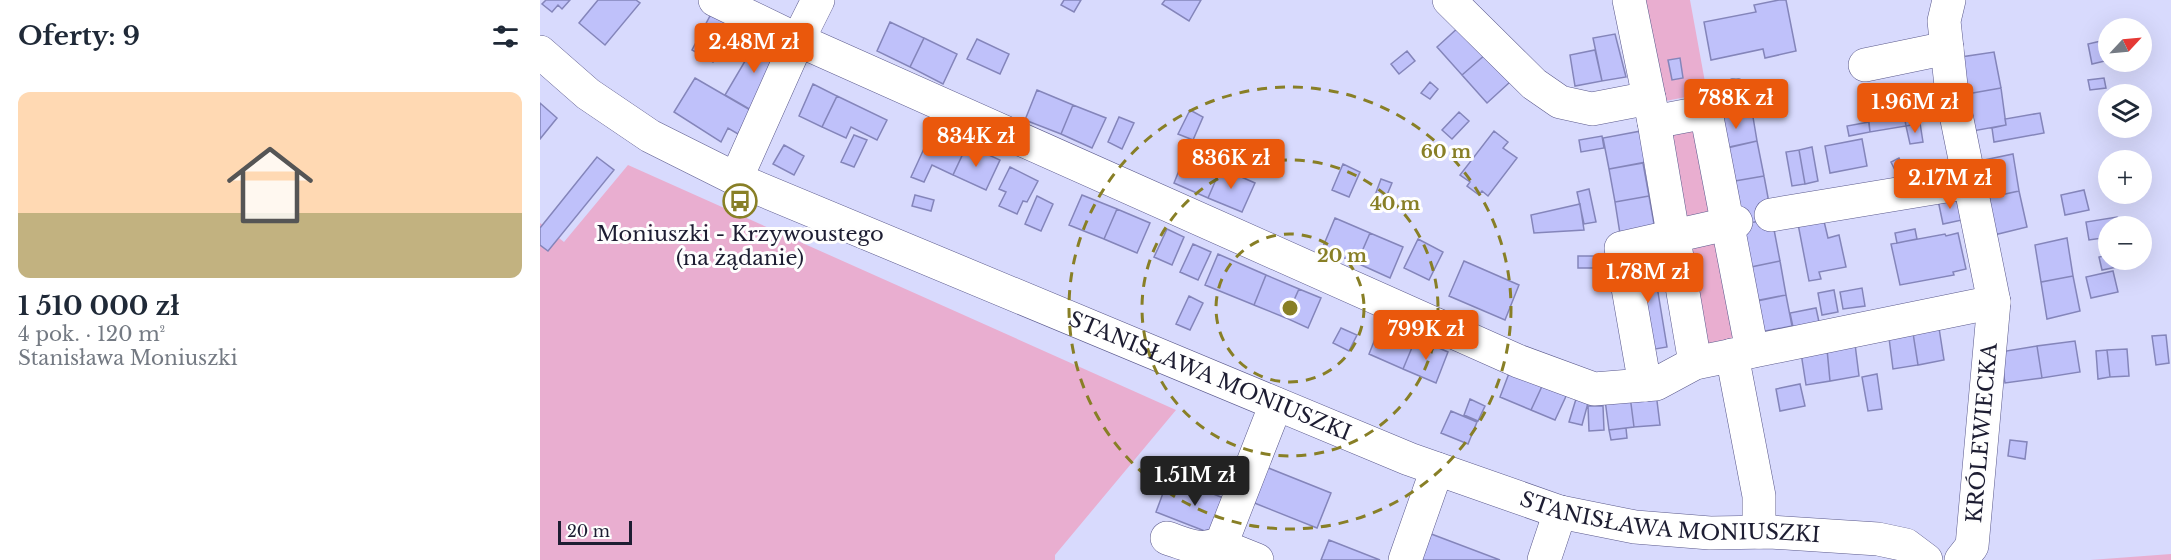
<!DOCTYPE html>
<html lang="pl">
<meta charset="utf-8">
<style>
:root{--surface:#fff;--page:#f2f2f3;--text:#1f2937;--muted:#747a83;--line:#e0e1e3;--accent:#ea580c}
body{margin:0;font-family:"Libre Baskerville",serif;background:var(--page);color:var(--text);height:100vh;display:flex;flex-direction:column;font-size:22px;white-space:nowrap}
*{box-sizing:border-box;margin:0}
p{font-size:20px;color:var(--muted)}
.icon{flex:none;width:33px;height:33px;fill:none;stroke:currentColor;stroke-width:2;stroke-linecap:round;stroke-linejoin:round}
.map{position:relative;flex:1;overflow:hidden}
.sheet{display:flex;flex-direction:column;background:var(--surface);width:540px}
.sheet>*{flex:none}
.needle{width:39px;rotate:64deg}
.controls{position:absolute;left:1558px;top:18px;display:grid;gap:12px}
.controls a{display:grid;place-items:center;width:54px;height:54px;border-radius:50%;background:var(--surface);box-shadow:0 6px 24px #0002;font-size:30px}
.scale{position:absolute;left:18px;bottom:15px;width:74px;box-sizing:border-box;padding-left:6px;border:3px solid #1d1d32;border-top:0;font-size:16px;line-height:21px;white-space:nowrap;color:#1d1d32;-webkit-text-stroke:4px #fefefe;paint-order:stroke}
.price{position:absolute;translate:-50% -51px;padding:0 14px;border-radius:6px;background:var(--accent);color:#fff;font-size:20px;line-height:39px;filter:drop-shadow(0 2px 3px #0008)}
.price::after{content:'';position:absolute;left:50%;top:36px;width:18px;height:14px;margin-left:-9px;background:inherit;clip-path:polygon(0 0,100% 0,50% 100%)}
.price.active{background:#222;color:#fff}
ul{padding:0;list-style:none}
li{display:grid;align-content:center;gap:12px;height:318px;padding:0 18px}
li+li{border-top:2px solid var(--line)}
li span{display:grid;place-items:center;height:186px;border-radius:12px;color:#555}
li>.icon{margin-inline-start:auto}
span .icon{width:108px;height:108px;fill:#fffc;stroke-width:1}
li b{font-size:26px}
h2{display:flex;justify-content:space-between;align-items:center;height:72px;padding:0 18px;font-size:26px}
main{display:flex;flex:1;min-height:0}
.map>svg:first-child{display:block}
</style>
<main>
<section class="sheet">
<h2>Oferty: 9<svg class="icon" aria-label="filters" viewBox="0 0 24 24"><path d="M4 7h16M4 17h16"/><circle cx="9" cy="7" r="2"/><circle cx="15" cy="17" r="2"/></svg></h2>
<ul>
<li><span style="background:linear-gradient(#ffd9b3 65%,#c2b280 0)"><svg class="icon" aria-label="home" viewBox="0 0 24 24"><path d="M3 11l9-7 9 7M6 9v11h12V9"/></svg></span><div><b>1 510 000 zł</b><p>4 pok. · 120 m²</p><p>Stanisława Moniuszki</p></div></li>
</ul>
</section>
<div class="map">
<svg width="1631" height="560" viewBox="0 0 1631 560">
<rect width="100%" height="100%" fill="#d8dafd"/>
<path fill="#e9aed0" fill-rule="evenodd" d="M1096,0H1150L1167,93L1115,103ZM1140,58L1143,78L1132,80L1128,60Z
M1152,121L1175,218L1145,229L1124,127Z
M88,165L636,410L515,555V560H0V223L24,242Z
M1173,235L1197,342L1166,352L1145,241Z
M1631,554V560H1550Z"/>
<path fill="#bfc1fa" stroke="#8485ba" stroke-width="1.5" d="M6,0H30L22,9L18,5L12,12L2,4Z
M58,0H96L100,3L65,45L39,23Z
M524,0H541L534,12L521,5Z
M625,0H661L649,21L622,4Z
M1239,0H1246L1256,51L1225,58L1223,49L1171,60L1164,22L1216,12L1214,5Z
M171,14L193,26L173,62L152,50Z
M350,22L384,38L370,67L337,51Z
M920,26L946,54L922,75L897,47Z
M1075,34L1086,77L1062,81L1053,38Z
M384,38L417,54L403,84L370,67Z
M218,39L244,53L211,110L185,95Z
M437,39L469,54L460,74L427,59Z
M1561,41L1565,61L1552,64L1548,44Z
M1055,50L1062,81L1035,86L1030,55Z
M867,51L875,61L859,74L851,64Z
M1454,52L1461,88L1427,94L1421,57Z
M946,54L970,82L947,103L922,75Z
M1140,58L1143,78L1132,80L1128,60Z
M155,78L212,111L198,134L188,128L181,142L134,112Z
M1564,78L1566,88L1550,90L1548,80Z
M890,82L898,89L890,99L881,93Z
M273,84L297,96L282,127L259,116Z
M1461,88L1466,125L1433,131L1427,94Z
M1355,89L1358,109L1363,108L1366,126L1330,132L1328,117L1323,118L1319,94Z
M497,90L533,105L521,134L485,120Z
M297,96L347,120L337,140L311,127L306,138L282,127Z
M0,103L17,118L0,139Z
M533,105L566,118L552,148L521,134Z
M1377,105L1380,123L1366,126L1363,108Z
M650,110L663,117L653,140L638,134Z
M1212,111L1217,141L1180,149L1174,118Z
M919,112L929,121L912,139L902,130Z
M1500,113L1504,133L1454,142L1452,128L1466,125L1465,119Z
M579,117L594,123L582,149L568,142Z
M1329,122L1330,132L1309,136L1307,126Z
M1380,123L1383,142L1370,144L1366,126Z
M393,129L427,145L413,175L392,165L384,182L371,177Z
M954,131L968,142L963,148L977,158L948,196L942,191L939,195L927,186L930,182L920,175Z
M1101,131L1106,162L1069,169L1063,138Z
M314,135L327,140L314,167L301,162Z
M1062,136L1064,148L1041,152L1039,140Z
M1322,139L1327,166L1290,173L1285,146Z
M1217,141L1224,176L1189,182L1183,149Z
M244,145L264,156L254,175L233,164Z
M427,145L460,160L446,190L413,175Z
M1272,147L1278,181L1265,184L1259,150Z
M1259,150L1265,184L1252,186L1246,152Z
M646,153L681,168L668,198L634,183Z
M1473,154L1479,191L1447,198L1439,161Z
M57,157L74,170L8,251L0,245V228Z
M1359,158L1367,174L1359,178L1351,162Z
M1103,163L1109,196L1075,202L1069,169Z
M803,164L820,172L809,197L792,190Z
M470,167L498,181L487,202L483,201L477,214L459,206L466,192L459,189Z
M681,168L715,183L702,212L668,198Z
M1224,176L1232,219L1197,225L1189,182Z
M841,179L852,183L844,202L834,198Z
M1049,189L1056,222L1044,224L1037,192Z
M1544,190L1549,210L1525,215L1521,195Z
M1479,191L1487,227L1454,235L1447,198Z
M375,195L394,200L391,211L372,206Z
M542,195L577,209L564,239L529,225Z
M497,196L513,204L501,231L485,224Z
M1109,196L1116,235L1081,240L1075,202Z
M1417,196L1422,220L1403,224L1398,200Z
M1040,204L1044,230L994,233L991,215Z
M577,209L610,223L597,253L564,239Z
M1283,217L1288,238L1299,235L1306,267L1279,272L1281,279L1269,281L1258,224Z
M1577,217L1579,226H1569V237L1549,240L1546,222Z
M795,218L830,233L817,263L782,249Z
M1232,219L1240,261L1206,268L1197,225Z
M627,229L644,237L632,265L614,257Z
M1375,229L1377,239L1357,243L1355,233Z
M830,233L863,247L850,278L817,263Z
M1418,233L1426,269L1413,272L1414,275L1360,285L1351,244L1405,234L1406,236Z
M1527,238L1533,276L1501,282L1495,245Z
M878,239L903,252L889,280L864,268Z
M653,244L671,252L658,280L640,272Z
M678,254L726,275L714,305L665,285Z
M1569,255V260H1586L1587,265L1562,270L1559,257Z
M1038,256H1067V268H1038Z
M1112,256L1127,347L1104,351L1089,260Z
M924,261L979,285L965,320L909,296Z
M1240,261L1246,295L1212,302L1206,268Z
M1573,271L1578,292L1551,298L1546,277Z
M726,275L759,289L746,318L714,305Z
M1533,276L1540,311L1507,319L1501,282Z
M1322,288L1325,306L1303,309L1300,292Z
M759,289L781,298L768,328L746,318Z
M1294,290L1298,312L1282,315L1278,293Z
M1246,295L1252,326L1215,333L1209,302Z
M649,296L663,303L650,330L636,324Z
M1276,308L1279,322L1253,327L1250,313Z
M841,324L876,338L863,369L829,354Z
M801,328L817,335L809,351L793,343Z
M1399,328L1404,360L1378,365L1373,333Z
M1373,333L1378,365L1353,369L1349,338Z
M1626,335L1629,363L1616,365L1612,336Z
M876,338L908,352L896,383L863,369Z
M1535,341L1540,372L1502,378L1497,346Z
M1315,344L1319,376L1290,381L1287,349Z
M1497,346L1502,378L1465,383L1460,352Z
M1287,349L1290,381L1266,385L1261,353Z
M1587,349L1589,376L1570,377L1567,350Z
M1567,350L1570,377L1558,379L1556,351Z
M971,368L1004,382L991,410L960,397Z
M1337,374L1342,409L1328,411L1322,377Z
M1004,382L1028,392L1015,420L991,410Z
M1260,384L1265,406L1240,411L1236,389Z
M1116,393L1120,425L1094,427L1090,396Z
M1090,396L1094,427L1069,430L1065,400Z
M930,399L945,406L938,421L924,415Z
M1036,399L1048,403L1042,425L1029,422Z
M1048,406H1063L1064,430L1049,431Z
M911,411L937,422L928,444L901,433Z
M1086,428L1087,438L1071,440L1069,430Z
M1470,440L1487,442L1485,459L1468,456Z
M726,467L791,493L777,528L712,502Z
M629,477L694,502L680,537L616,512Z
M886,532L960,560H875Z
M789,540L840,560H781Z"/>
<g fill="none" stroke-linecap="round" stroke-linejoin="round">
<defs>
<g id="minor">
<path d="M175,0L258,40L978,361L1054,389L1116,384L1155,363L1454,302"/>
<path d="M909,0L994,84L1020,102L1052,109L1109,98"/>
<path d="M1089,0L1114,122L1155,363"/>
<path d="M1409,0L1404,21L1412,95L1454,302L1432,546L1421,560"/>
<path id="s1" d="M0,52L48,94L110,136L196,179L869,459L1020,512L1095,527L1170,533L1230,532L1338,539L1366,545L1386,560"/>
<path d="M1325,65L1407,48"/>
<path d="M1166,112L1174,101L1196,95"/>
<path d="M1114,122L1166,112L1212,351"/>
<path d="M196,179L258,40L278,0"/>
<path d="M1231,215L1430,182"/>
<path d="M1192,355L1219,496V532"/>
<path d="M1105,385L1081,248L1196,222"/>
<path d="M627,538C648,545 662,553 682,542L736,404"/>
<path d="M682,542L687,548L717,560"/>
<path d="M865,560L897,469"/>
<path d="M1004,560L1020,512"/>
</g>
</defs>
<use href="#minor" stroke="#5a598c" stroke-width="34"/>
<use href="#minor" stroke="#fff" stroke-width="33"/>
</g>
<g fill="none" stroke="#887f26" stroke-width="3" stroke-dasharray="10 8">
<circle cx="750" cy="308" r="74"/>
<circle cx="750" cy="308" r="148"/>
<circle cx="750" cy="308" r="221"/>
</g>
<defs>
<symbol id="bus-ring" viewBox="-11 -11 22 22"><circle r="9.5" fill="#fefefe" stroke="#887f26" stroke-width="1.5"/><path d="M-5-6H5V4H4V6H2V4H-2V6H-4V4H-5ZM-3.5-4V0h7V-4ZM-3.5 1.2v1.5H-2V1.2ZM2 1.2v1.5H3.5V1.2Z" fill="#887f26"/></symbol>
</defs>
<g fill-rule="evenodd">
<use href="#bus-ring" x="181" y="182" width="38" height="38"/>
</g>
<g text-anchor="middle" stroke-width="6" stroke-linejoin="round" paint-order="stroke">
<g font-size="21" fill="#1d1d32" stroke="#fefefe">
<text x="200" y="241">Moniuszki - Krzywoustego<tspan x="200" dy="24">(na żądanie)</tspan></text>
</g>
<g font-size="21" fill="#1d1d32" stroke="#fefefe">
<text dy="7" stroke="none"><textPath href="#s1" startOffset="748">STANISŁAWA MONIUSZKI</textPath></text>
<text transform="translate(1442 433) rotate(-85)" y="7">KRÓLEWIECKA</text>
<text dy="7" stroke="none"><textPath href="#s1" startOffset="1234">STANISŁAWA MONIUSZKI</textPath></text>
</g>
</g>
<circle cx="750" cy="308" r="9" fill="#887f26" stroke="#fefefe" stroke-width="3"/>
<g font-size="18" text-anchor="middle" font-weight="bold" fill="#887f26" stroke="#fefefe" stroke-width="6" stroke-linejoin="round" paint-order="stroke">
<text x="906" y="158">60 m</text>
<text x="855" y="210">40 m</text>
<text x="802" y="262">20 m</text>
</g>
</svg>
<div class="controls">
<a><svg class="needle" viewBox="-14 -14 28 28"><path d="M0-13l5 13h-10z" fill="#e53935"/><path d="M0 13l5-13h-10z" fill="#747a83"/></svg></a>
<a><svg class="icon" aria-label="layers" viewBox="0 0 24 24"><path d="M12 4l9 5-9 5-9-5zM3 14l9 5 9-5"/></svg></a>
<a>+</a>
<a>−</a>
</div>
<div class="scale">20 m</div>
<b class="price" style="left:214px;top:74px">2.48M zł</b>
<b class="price" style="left:1196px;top:130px">788K zł</b>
<b class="price" style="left:1375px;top:134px">1.96M zł</b>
<b class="price" style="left:436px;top:168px">834K zł</b>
<b class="price" style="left:691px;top:190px">836K zł</b>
<b class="price" style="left:1410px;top:210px">2.17M zł</b>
<b class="price" style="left:1108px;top:304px">1.78M zł</b>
<b class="price" style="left:886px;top:361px">799K zł</b>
<b class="price active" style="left:655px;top:507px">1.51M zł</b>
</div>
</main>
